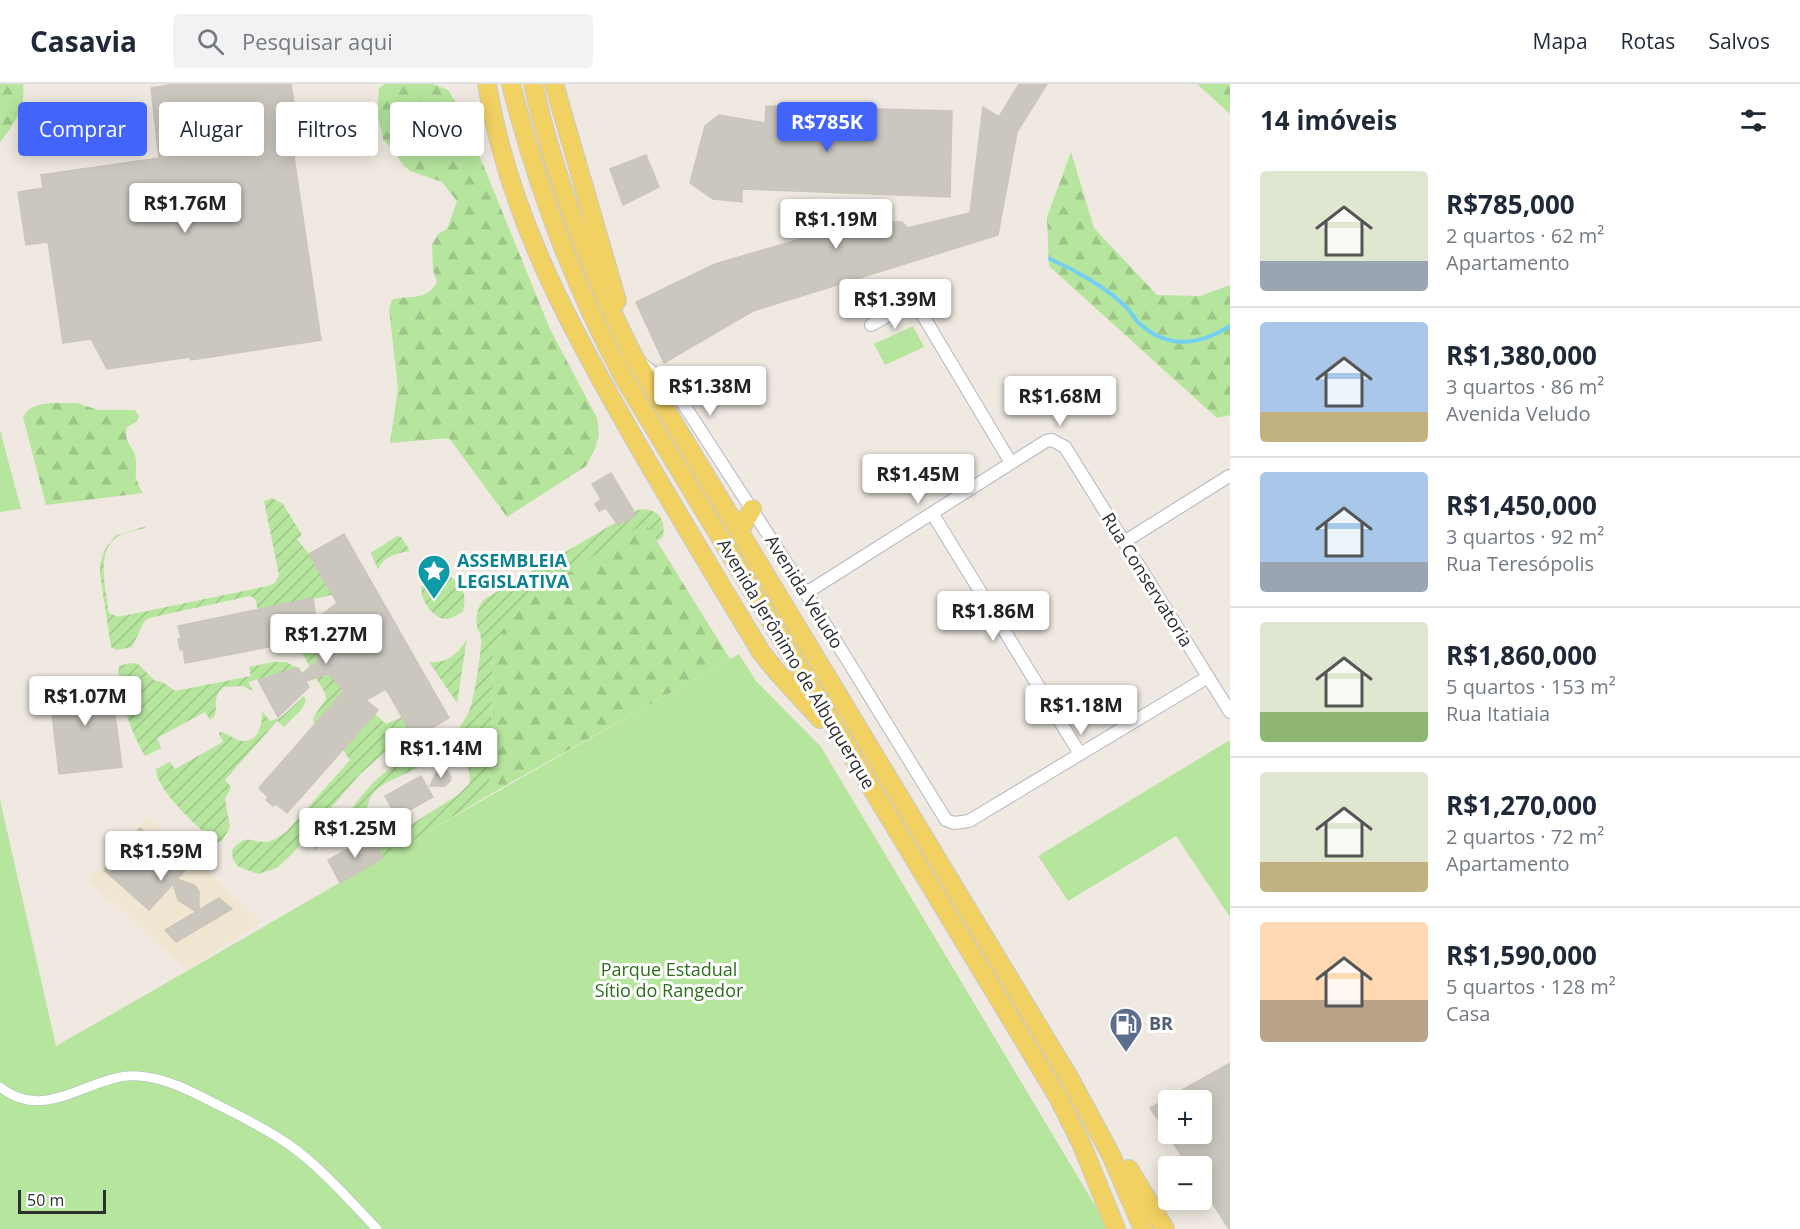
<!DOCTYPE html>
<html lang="pt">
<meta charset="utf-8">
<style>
:root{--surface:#fff;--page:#f2f2f3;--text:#1f2937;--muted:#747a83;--line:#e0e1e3;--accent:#4264fb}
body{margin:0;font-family:"Open Sans",sans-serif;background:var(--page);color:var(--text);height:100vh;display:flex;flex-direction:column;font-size:22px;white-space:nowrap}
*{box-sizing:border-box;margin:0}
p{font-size:20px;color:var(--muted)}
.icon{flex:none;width:33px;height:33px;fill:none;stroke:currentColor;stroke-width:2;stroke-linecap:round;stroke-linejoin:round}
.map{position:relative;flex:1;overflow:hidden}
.sheet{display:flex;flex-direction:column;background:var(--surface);width:570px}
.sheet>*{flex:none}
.guide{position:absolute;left:18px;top:18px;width:570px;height:54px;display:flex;gap:12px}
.fabs{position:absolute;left:1158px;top:1006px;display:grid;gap:12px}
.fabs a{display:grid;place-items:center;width:54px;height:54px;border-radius:6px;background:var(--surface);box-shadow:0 3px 15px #0003;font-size:30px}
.scale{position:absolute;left:18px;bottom:15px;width:88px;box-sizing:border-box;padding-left:6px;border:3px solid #2e2e2e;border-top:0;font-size:16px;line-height:21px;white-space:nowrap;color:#2e2e2e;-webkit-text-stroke:4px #fff;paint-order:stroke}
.price{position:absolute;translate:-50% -51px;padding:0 14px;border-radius:6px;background:#fff;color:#222;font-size:20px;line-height:39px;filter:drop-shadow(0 2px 3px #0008)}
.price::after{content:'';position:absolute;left:50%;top:36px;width:18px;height:14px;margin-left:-9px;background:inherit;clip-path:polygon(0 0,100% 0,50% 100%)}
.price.current{background:var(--accent);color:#fff}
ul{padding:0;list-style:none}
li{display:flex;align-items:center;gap:18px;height:150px;padding:0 30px}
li+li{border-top:2px solid var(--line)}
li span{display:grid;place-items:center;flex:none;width:168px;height:120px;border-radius:6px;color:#555}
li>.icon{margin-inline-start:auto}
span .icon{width:72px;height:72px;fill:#fffc;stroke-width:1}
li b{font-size:26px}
h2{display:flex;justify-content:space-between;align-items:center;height:72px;padding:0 30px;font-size:26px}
.tag{padding:0 21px;border-radius:6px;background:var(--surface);box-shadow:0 3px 15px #0003;font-size:21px;line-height:54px}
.tag.current{background:var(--accent);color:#fff}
header{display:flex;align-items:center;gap:36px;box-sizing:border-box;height:84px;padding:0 30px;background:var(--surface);border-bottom:2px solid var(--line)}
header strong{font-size:28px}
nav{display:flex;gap:33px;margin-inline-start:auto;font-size:21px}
.search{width:420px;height:54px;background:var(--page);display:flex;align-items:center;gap:15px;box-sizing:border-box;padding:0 21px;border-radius:6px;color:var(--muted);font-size:22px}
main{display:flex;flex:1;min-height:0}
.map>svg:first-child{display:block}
</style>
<header>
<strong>Casavia</strong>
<div class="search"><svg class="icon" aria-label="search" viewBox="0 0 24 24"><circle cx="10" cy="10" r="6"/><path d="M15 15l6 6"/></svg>Pesquisar aqui</div>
<nav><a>Mapa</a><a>Rotas</a><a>Salvos</a></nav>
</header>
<main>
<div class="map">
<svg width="1230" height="1145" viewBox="0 0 1230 1145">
<defs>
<pattern id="forest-firs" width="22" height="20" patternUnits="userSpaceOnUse" patternTransform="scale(1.5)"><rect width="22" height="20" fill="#b6e59e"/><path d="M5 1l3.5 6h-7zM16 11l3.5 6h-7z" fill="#9dc588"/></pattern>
<pattern id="garden-furrows" width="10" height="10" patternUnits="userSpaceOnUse" patternTransform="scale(1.5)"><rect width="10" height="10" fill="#b6e59e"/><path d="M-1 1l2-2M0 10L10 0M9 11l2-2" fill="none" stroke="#9dc588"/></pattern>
</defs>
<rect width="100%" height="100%" fill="#efe9e1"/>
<path fill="#f0e6d1" d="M147,732L261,838L187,886L89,797Z"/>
<path fill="#b6e59e" d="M913,242L924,263L885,281L874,260Z
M0,346L21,425L0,428Z
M739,570L756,597L821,663L1109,1145H0V716L56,962C284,832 510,699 739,570Z
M1230,656V833L1176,752L1068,817L1038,772Z"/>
<path fill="url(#forest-firs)" d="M0,0H23C26,27 14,38 0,59Z
M385,0H433L448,6L462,29L550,245L597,334L599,351L595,365L586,382L507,433L449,354L390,359L398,304L389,225L392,216C411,210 426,218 437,198L433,186L432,161L438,150L447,145L457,117L442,98L410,87L402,80L395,68L383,55L377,28L379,4Z
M1197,0H1230V30Z
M1071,68L1094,144L1157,211L1200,212L1230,201V331L1217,334L1049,182L1047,133Z
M77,319L98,326H135L139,332L136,338L127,343C123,360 134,361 136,376C137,394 132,390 143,409L46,421L23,333C32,315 59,320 77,319Z
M645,438L730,575L489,711L493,564L504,543L515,529L541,506Z"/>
<path fill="url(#garden-furrows)" d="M272,414L283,420L302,451L297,455L309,470L332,511L258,526L255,515L250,512L149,534L144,538L132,563L117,566L111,563L100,490V480L104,467L115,452L146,442V444C137,446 126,448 118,452C95,467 106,503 108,525L109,529L118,533L268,502L275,499L279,491L264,417Z
M645,425C662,428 665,438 663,453L657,457L645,439L541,506L515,529L504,543L493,564L489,711L384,774L377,762L458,711L470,699C470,654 432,676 409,688C397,694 382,699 373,709C368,715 368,724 365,731L346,735L344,748L312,767C323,757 335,746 344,734C358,717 372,696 391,684C422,665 453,665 469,627C474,617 482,566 481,555C481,550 478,546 477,542C475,532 478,524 483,516L637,426Z
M397,452L401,453L410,467C397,469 382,473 378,486L371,469Z
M438,486C457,495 469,504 463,527C457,531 452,535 445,535C429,534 405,497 438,486Z
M311,554L319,573L310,583L302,568L294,563L274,567L268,563Z
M467,554L457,619L429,578C447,580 460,569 467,554Z
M273,578H286L298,584L248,598L253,607L243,602L223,603C222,604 217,610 217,612C213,622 220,630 210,636L205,628L157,654L161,664L145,672C132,651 116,607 119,582L130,579L138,580L154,596L164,599L175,607L251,592L249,583Z
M330,591L344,607L314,641L313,634L326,615L325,609L316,594Z
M304,612L306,617L301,626L284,643L277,637L225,696L231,703L225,715L230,743L222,757L217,759C201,746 156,707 156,685L170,678L175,685L223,658L219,650L220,648C227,649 232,654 238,656C257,662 263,642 262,627L270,637L280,634Z
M375,630L386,640L402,633L414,654L383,670L359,691L292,770L277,784L258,790L239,783L233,776L232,766C248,750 246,757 264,758C273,758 280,752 287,747L350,676L343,666Z"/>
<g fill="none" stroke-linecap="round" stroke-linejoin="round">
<path stroke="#75cff0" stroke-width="4" d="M1050,175C1073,185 1107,204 1125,222C1131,227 1134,235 1140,240C1169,266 1200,261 1230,242"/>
</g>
<path fill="#cbc7bf" stroke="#cbc5ba" stroke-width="1.5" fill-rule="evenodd" d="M175,0H291L300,57L293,66L321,256L191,276L190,273L107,285L91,255L63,259L48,158L26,161L18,108L43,104L41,91L159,74L151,4Z
M1019,0H1047L1017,48L998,151L753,227L664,279L636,218L715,180L831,146L875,138H902L907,144L970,129L983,23L999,33Z
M766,22L952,27L950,113L742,105V118L713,115L690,99L705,42L719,31L765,39Z
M646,71L659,103L623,121L610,85Z
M611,389L636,431L618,441L606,424L599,427L595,420L601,415L592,400Z
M344,450L449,634L414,654L386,605L366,616L378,626L287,729L276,720L273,722L266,716L268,713L259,704L344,607L329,590L306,597L309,603L278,633L258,596L298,584L302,590L319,575L311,555L185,579L183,565L180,566L178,555L181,554L178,542L313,514L316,535L337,519L309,470Z
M110,594L122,683L59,690L49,603Z
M439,686L447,687L451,693L450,697L445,702H430L436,689Z
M421,692L433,713L397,733L385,712Z
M140,744L186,785L177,795L194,801L197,804L199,808V826L219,814L232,825L176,858L165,846L196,828L178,816L173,800L149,826L104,786Z
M371,752L383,774L340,799L328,776Z
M1230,979V1145H1229L1202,1103V1083H1189L1150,1024ZM1168,1017H1202V1050H1168Z"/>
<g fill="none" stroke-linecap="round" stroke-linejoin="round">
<defs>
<path id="pedestrian" d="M0,1003C47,1041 91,988 139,992C166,994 193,1008 216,1020C240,1032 265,1044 288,1060C321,1083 349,1116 377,1145"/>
<path id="minor" d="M871,241C887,233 905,217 922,230L1011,379
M641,279L675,307L806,509L946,736L954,739L969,737L1208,593
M932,429L1080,670
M1124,458L1229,392
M806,509L1046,357L1052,356L1065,363L1230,628"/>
<path id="primary" d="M487,0C507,124 565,234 627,342C670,418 716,493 761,568L777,588L820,635
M511,0C537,103 573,200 624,294L1058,1013L1081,1059L1116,1145
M533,0C555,96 590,186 634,273L1070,995L1111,1071L1143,1145
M554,0L617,217
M739,448L752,425
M1129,1085L1165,1145"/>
</defs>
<use href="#pedestrian" stroke="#b4b7c1" stroke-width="10"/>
<use href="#minor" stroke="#b4b7c1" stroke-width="14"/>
<use href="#primary" stroke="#c9c9c9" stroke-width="20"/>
<use href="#pedestrian" stroke="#fff" stroke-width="9"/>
<use href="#minor" stroke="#fff" stroke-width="12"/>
<use href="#primary" stroke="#f2d163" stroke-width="18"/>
</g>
<defs>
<symbol id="sight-pin" viewBox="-11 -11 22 30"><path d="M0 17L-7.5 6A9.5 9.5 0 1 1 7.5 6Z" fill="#0f9aa8" stroke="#fff"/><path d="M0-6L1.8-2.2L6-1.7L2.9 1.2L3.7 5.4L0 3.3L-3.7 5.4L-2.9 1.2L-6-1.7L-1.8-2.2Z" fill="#fff"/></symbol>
<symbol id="fuel-pin" viewBox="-11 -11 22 30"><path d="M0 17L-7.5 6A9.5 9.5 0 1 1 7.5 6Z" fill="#5c6f8a" stroke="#fff"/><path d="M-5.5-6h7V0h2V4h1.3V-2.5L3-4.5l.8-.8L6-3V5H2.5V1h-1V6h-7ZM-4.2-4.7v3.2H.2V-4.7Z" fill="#fff"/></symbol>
</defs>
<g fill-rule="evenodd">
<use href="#sight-pin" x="415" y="468" width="38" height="52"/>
<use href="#fuel-pin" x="1107" y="921" width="38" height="52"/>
</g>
<g text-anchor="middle" stroke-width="6" stroke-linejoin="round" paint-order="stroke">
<g font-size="18" font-weight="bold" fill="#0d838f" stroke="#fff" text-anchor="start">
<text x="457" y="483">ASSEMBLEIA<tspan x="457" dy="21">LEGISLATIVA</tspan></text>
</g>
<g font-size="18" fill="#2e2e2e" stroke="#fff">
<text transform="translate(1147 496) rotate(58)" y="6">Rua Conservatoria</text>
<text transform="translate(804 508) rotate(58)" y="6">Avenida Veludo</text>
<text transform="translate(796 580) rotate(59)" y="6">Avenida Jerônimo de Albuquerque</text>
</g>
<g font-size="18" fill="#2c6e1b" stroke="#fff">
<text x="669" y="892">Parque Estadual<tspan x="669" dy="21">Sítio do Rangedor</tspan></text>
</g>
<g font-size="18" font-weight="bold" fill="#4e5e75" stroke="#fff" text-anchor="start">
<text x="1149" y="946">BR</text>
</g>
</g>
</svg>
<div class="fabs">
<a>+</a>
<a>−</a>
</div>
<div class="scale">50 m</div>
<b class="price current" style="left:827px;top:69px">R$785K</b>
<b class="price" style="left:185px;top:150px">R$1.76M</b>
<b class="price" style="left:836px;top:166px">R$1.19M</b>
<b class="price" style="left:895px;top:246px">R$1.39M</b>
<b class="price" style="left:710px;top:333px">R$1.38M</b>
<b class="price" style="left:1060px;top:343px">R$1.68M</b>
<b class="price" style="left:918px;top:421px">R$1.45M</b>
<b class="price" style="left:993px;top:558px">R$1.86M</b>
<b class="price" style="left:326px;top:581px">R$1.27M</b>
<b class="price" style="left:85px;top:643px">R$1.07M</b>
<b class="price" style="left:1081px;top:652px">R$1.18M</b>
<b class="price" style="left:441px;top:695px">R$1.14M</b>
<b class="price" style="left:355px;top:775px">R$1.25M</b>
<b class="price" style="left:161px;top:798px">R$1.59M</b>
<div class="guide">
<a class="tag current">Comprar</a>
<a class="tag">Alugar</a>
<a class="tag">Filtros</a>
<a class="tag">Novo</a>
</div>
</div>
<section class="sheet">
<h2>14 imóveis<svg class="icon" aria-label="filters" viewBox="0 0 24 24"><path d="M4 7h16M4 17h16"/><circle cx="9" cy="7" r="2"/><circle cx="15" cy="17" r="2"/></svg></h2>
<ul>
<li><span style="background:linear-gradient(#dfe7d0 75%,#9aa5b1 0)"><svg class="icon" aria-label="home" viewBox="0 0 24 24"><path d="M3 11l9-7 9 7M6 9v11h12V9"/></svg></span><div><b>R$785,000</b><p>2 quartos · 62 m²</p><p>Apartamento</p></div></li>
<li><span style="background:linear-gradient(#a9c7e8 75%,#c2b280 0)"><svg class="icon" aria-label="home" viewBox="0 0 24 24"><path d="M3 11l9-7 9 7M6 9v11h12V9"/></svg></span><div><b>R$1,380,000</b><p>3 quartos · 86 m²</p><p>Avenida Veludo</p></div></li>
<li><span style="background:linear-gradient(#a9c7e8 75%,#9aa5b1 0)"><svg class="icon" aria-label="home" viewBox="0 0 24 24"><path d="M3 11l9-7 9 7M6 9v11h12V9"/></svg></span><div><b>R$1,450,000</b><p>3 quartos · 92 m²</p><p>Rua Teresópolis</p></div></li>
<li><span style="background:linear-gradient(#dfe7d0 75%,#8fb573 0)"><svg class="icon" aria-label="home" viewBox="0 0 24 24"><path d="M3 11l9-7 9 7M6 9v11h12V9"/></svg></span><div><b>R$1,860,000</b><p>5 quartos · 153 m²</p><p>Rua Itatiaia</p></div></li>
<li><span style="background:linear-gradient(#dfe7d0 75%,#c2b280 0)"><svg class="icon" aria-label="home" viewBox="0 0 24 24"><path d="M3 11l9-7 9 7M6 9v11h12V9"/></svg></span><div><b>R$1,270,000</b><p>2 quartos · 72 m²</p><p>Apartamento</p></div></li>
<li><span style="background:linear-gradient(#ffd9b3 65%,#b9a48a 0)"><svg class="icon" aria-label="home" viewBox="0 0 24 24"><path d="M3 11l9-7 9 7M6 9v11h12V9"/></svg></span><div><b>R$1,590,000</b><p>5 quartos · 128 m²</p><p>Casa</p></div></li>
</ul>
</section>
</main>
